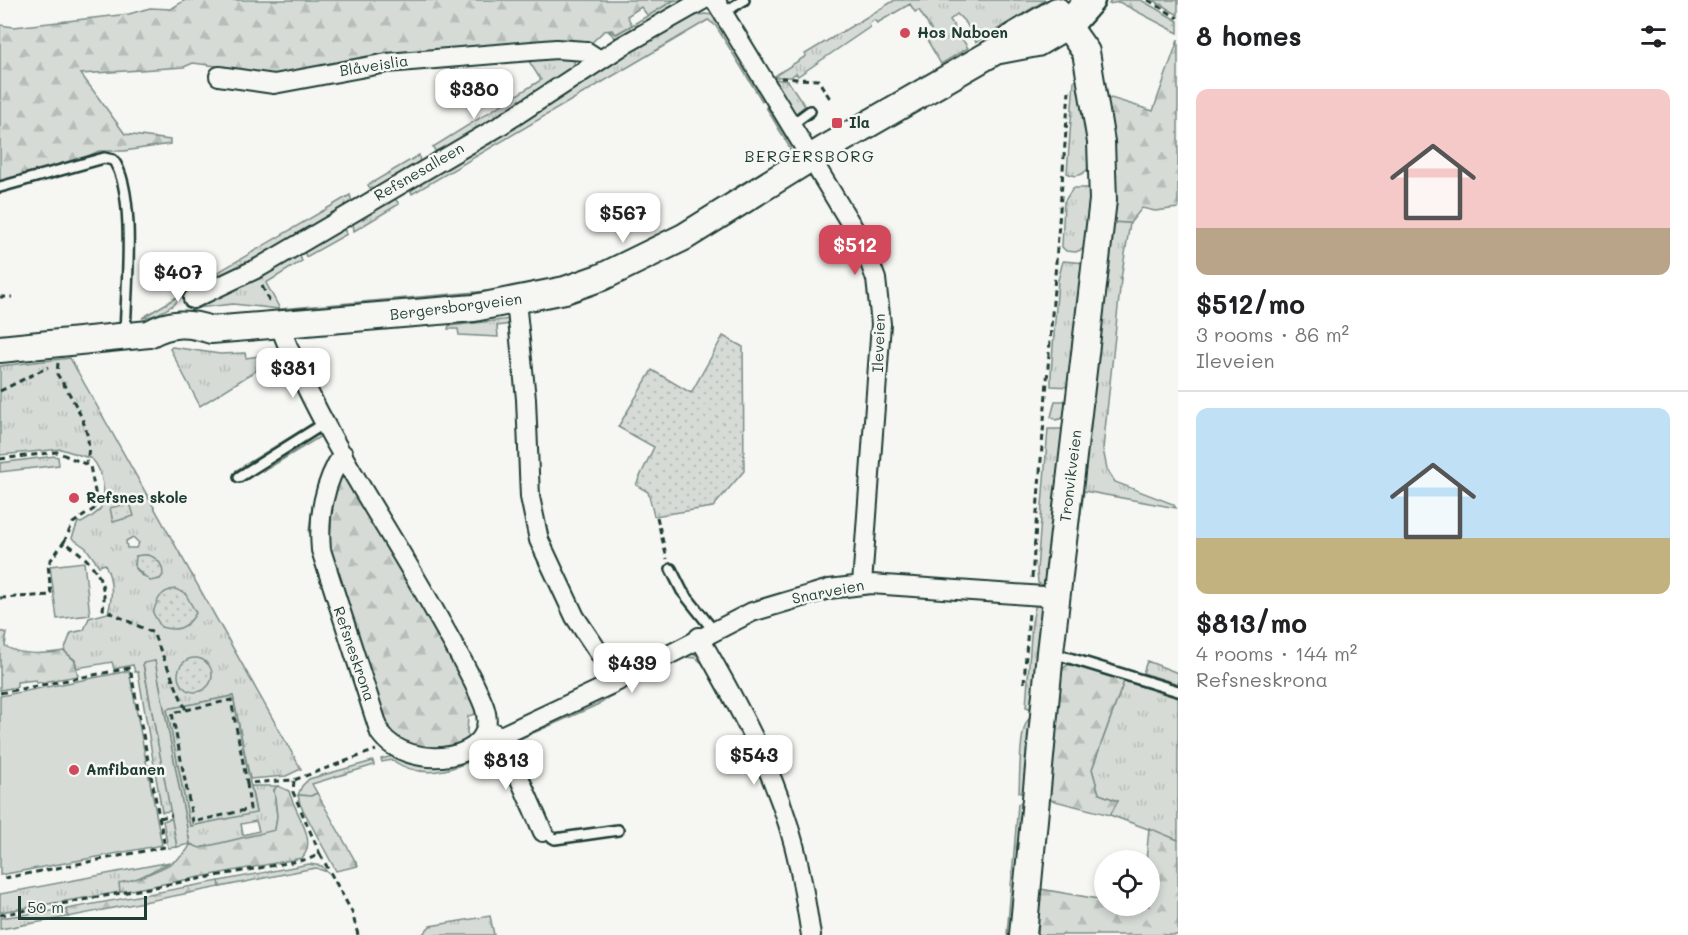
<!DOCTYPE html>
<meta charset="utf-8">
<style>
:root{--surface:#fff;--page:#f6f6f6;--text:#202124;--muted:#757577;--line:#e0e0e0;--accent:#d1495b}
body{margin:0;font-family:Mali,sans-serif;background:var(--page);color:var(--text);height:100vh;display:flex;flex-direction:column;font-size:22px;white-space:nowrap}
*{box-sizing:border-box;margin:0}
p{font-size:20px;color:var(--muted)}
.icon{flex:none;width:33px;height:33px;fill:none;stroke:currentColor;stroke-width:2;stroke-linecap:round;stroke-linejoin:round}
.map{position:relative;flex:1;overflow:hidden}
.drawer{display:flex;flex-direction:column;background:var(--surface);width:510px}
.drawer>*{flex:none}
.buttons{position:absolute;left:1094px;top:850px;display:grid;gap:12px}
.buttons a{display:grid;place-items:center;width:66px;height:66px;border-radius:50%;background:var(--surface);box-shadow:0 3px 9px #0003;font-size:30px}
.scale{position:absolute;left:18px;bottom:15px;width:129px;box-sizing:border-box;padding-left:6px;border:3px solid #1f3d34;border-top:0;font-size:16px;line-height:21px;white-space:nowrap;color:#1f3d34;-webkit-text-stroke:4px #f6f6f2;paint-order:stroke}
.price{position:absolute;translate:-50% -51px;padding:0 14px;border-radius:12px;background:#fff;color:#222;font-size:20px;line-height:39px;filter:drop-shadow(0 2px 3px #0008)}
.price::after{content:'';position:absolute;left:50%;top:36px;width:18px;height:14px;margin-left:-9px;background:inherit;clip-path:polygon(0 0,100% 0,50% 100%)}
.price.current{background:var(--accent);color:#fff}
ul{padding:0;list-style:none}
li{display:grid;align-content:center;gap:12px;height:318px;padding:0 18px}
li+li{border-top:2px solid var(--line)}
li span{display:grid;place-items:center;height:186px;border-radius:12px;color:#555}
li>.icon{margin-inline-start:auto}
span .icon{width:108px;height:108px;fill:#fffc;stroke-width:1}
li b{font-size:26px}
h2{display:flex;justify-content:space-between;align-items:center;height:72px;padding:0 18px;font-size:26px}
main{display:flex;flex:1;min-height:0}
.map>svg:first-child{display:block}
</style>
<main>
<div class="map">
<svg width="1178" height="935" viewBox="0 0 1178 935">
<defs>
<pattern id="grass-tufts" width="24" height="20" patternUnits="userSpaceOnUse" patternTransform="scale(1.5)"><rect width="24" height="20" fill="#d6dbd6"/><path d="M3 7l-1-3M5 7V3M7 7l1-3M15 17l-1-3M17 17v-4M19 17l1-3" fill="none" stroke="#b7bdb8"/></pattern>
<pattern id="forest-firs" width="22" height="20" patternUnits="userSpaceOnUse" patternTransform="scale(1.5)"><rect width="22" height="20" fill="#d6dbd6"/><path d="M5 1l3.5 6h-7zM16 11l3.5 6h-7z" fill="#b7bdb8"/></pattern>
<pattern id="park-dots" width="8" height="8" patternUnits="userSpaceOnUse" patternTransform="scale(1.5)"><rect width="8" height="8" fill="#d6dbd6"/><path d="M2 2h.1M6 6h.1" fill="none" stroke="#b7bdb8" stroke-width="1.8" stroke-linecap="round"/></pattern>
</defs>
<rect width="100%" height="100%" fill="#f6f6f2"/>
<filter id="ink" filterUnits="userSpaceOnUse"><feTurbulence type="fractalNoise" baseFrequency=".0167" numOctaves="2"/><feDisplacementMap in="SourceGraphic" scale="12" xChannelSelector="R" yChannelSelector="G"/><feConvolveMatrix kernelMatrix="1 2 1 2 8 2 1 2 1" color-interpolation-filters="sRGB"/></filter>
<g filter="url(#ink)">
<path fill="url(#grass-tufts)" stroke="#7a8c85" stroke-width="1.5" fill-rule="evenodd" d="M674,0H689L619,41L608,31L617,34Z
M895,0H1046L976,42L966,23L957,14L950,20L968,48L941,64L926,38L933,33L919,10L915,12L910,4L877,23L874,20L869,24L870,27L798,76L796,73L791,77H773L806,56L805,54Z
M705,14L713,15L718,20L764,100L762,101L716,26L708,20L412,194L409,185L688,17Z
M574,54V70L457,143L435,151L433,147L541,80L525,55Z
M775,79L788,81L805,106L796,113H791L771,81Z
M1082,79L1090,167C1083,174 1077,179 1067,173L1074,81Z
M768,106L794,147L791,156L728,192L788,156L790,148L766,107Z
M419,155L420,164L372,191L368,185Z
M1073,188H1088L1093,197L1085,248L1076,252L1066,251L1062,247L1064,202Z
M350,195L352,202L242,271L196,290L191,288Z
M393,196L399,204L354,231L353,223Z
M1110,222L1130,223L1121,279L1103,449L1107,469L1115,482L1173,504L1176,508L1084,491L1065,623Z
M343,228L347,234L306,257L304,251Z
M299,254L302,261L266,283L280,309L489,291L486,295L283,312L279,309L233,304L197,308L195,305Z
M1063,261L1086,263L1071,387L1051,386V374L1058,280Z
M182,294C178,306 154,317 142,318Z
M511,319L510,324L497,326L498,337L459,335L458,329H448L449,326Z
M172,347L220,354L245,353L246,358L259,356L260,352L281,351L286,364L284,367L278,357L200,406L170,349Z
M70,358L301,769L286,776L250,779L233,696L167,709L190,826L256,812L251,786H278L274,790L277,816L275,830L268,834L199,848L190,844L155,661L143,664L171,811L162,812L138,672H135L133,665L114,669L112,662L77,668L75,660L64,651L71,633L84,630L89,618L108,613C113,595 113,581 105,564L99,566L86,548L72,538L78,522L81,523C88,519 96,515 100,509C108,496 102,469 92,459L61,449L0,455V366ZM133,537L139,543L136,548H127L126,541ZM147,555L142,576L135,567L136,556ZM256,821L259,831L243,835L241,824Z
M292,375L315,423L314,426L235,471L313,423L289,376Z
M1055,401H1067L1068,417L1056,420L1051,417Z
M1048,429H1067L1048,581L1042,585L1038,583L1037,570Z
M319,434H325L333,454L313,530L309,532L312,507L331,454L321,436L262,472Z
M55,456L58,457L59,465L0,472V463Z
M1036,603L1045,613L1032,709L1026,707L1032,622Z
M690,653L700,656L735,723L703,664L696,658L684,657Z
M1147,661L1178,673V684L1143,673Z
M1124,681L1178,698V840L1110,815L1118,801L1099,794L1092,769Z
M620,688L622,690L597,705L508,744L524,731Z
M1029,719H1032L1024,795L1019,792C1020,776 1019,728 1029,719Z
M494,744H499L502,747C465,763 430,786 392,760L382,762L381,759L393,756L451,760Z
M373,761L374,765L312,784L317,793L311,796L298,795L302,786L309,779Z
M1023,801L1016,935H1007L1018,804Z
M172,818L177,847L168,848L163,821Z
M170,862L135,880L120,883V892L0,912V894Z
M309,864L322,866L327,872L316,868L304,870L220,887L219,881Z
M66,909L68,917L0,929V918Z
M490,916L494,935H422L430,926Z"/>
<path fill="url(#forest-firs)" stroke="#7a8c85" stroke-width="1.5" d="M185,0H674L648,16L641,7L627,16L632,25L616,34L612,30L604,31L588,46L369,61C356,59 350,58 340,68L270,79L216,71V66L193,63L184,67L81,74L125,134L170,140V144L124,151H99L77,161L0,182V25L14,27L129,14L150,8L171,9Z
M1111,0H1141L1178,21V33L1119,2L1109,4Z
M1153,0H1178V15Z
M1178,40V208L1155,211L1142,208L1130,223L1110,222L1104,104L1111,98L1153,111Z
M341,478L348,479L439,630L479,713L468,716L467,733L472,741L463,746L419,753L385,730L324,531L337,480Z
M0,631L7,633L5,646C20,656 47,654 64,651L75,661L78,676L37,683L36,680L17,682V687L0,690Z
M1070,664L1124,681L1092,769L1099,794L1118,801L1110,815L1047,799L1062,672L1064,667Z
M278,786L289,791C293,810 319,840 302,858L120,892L119,883C138,879 185,863 190,844L200,848L275,830L277,816L274,789Z
M317,793L358,866L336,871L300,804L298,795L311,796Z
M1149,828L1178,840V935H1038L1040,889L1104,900V906H1149V861H1146Z
M219,881L220,887L68,917L66,909Z"/>
<path fill="url(#park-dots)" stroke="#7a8c85" stroke-width="1.5" d="M723,336L743,347L744,471L713,507L654,516L648,492L636,485L654,447L618,427L652,370L691,393Z
M130,503L134,516L113,522L110,508Z
M142,555C155,554 163,563 163,575L160,579L150,581L135,567L136,556Z
M175,589L185,593L196,613C187,628 178,632 161,627L153,613C157,600 160,591 175,589Z
M178 675a17 17 0 1 1 34 0a17 17 0 1 1-34 0Z"/>
<path fill="#d6dbd6" stroke="#7a8c85" stroke-width="1.5" d="M84,562L90,615L57,619L50,566Z
M155,661L190,844L177,847L143,663Z
M129,671L162,845L0,875V696Z
M233,696L256,813L190,826L167,709Z"/>
<g fill="none" stroke-linecap="round" stroke-linejoin="round">
<defs>
<path id="lane" d="M723,13L744,0
M791,125L810,111
M0,187L104,158L113,160C137,190 126,293 125,334
M239,477L325,423
M671,569L682,591L713,630
M1053,653L1178,691
M543,832L555,839L618,830"/>
<path id="street" d="M715,0L863,244L876,279L881,324L862,584
M219,76L274,84L387,63L556,49L586,51L600,60
M193,299L260,267L498,127L622,46L703,0
M516,301L526,399L530,497L539,540L575,617L618,681L752,612L829,589L871,584L1057,597
M280,326C318,429 385,521 438,617C454,646 472,675 484,706C504,763 408,773 380,733L321,550C318,517 324,482 343,454
M699,637C737,703 775,771 794,845C802,875 806,905 811,935
M492,732L501,736L543,832
M501,736L618,681"/>
<path id="secondary" d="M1000,50L1037,43L1069,24
M0,349L149,334C170,322 189,322 211,330L474,308L565,290L602,277L684,237L825,149L997,50L1013,37L1057,11L1086,52L1101,142L1103,200L1050,652L1023,935"/>
<path id="primary" d="M1069,24L1090,0"/>
</defs>
<use href="#lane" stroke="#1f3d34" stroke-width="14"/>
<use href="#street" stroke="#1f3d34" stroke-width="22"/>
<use href="#secondary" stroke="#1f3d34" stroke-width="30"/>
<use href="#primary" stroke="#1f3d34" stroke-width="33"/>
<path stroke="#1f3d34" stroke-width="3" stroke-dasharray="6 4.5" stroke-linecap="butt" d="M1148,0L1178,18
M781,78L818,80L831,100
M262,286L271,304
M0,297H12
M58,363L57,374C71,396 97,435 86,462
M0,391L48,367
M0,459L57,452L90,466L97,502L94,509L73,523L64,542C88,557 109,578 103,609L153,633L186,710
M657,517L667,559
M1032,578L1069,91
M0,598L51,595L48,564L64,542
M1024,683L1029,612
M0,693L130,668L165,847L0,879
M247,783L250,809L193,822L172,713L231,700L247,783L294,780L376,750
M160,818L172,815
M320,854L352,912L358,935
M0,915L309,859L320,854L293,792L294,780"/>
<use href="#lane" stroke="#f6f6f2" stroke-width="9"/>
<use href="#street" stroke="#f6f6f2" stroke-width="18"/>
<use href="#secondary" stroke="#f6f6f2" stroke-width="26"/>
<use href="#primary" stroke="#f6f6f2" stroke-width="28"/>
</g>
</g>
<g fill="#d1495b" stroke="#f6f6f2" stroke-width="2">
<circle cx="905" cy="33" r="6"/>
<rect x="831" y="117" width="12" height="12" rx="3"/>
<circle cx="74" cy="498" r="6"/>
<circle cx="74" cy="770" r="6"/>
</g>
<g text-anchor="middle" stroke-width="5" stroke-linejoin="round" paint-order="stroke">
<g font-size="15" font-weight="bold" fill="#1f3d34" stroke="#f6f6f2" text-anchor="start">
<text x="917" y="38">Hos Naboen</text>
<text x="849" y="128">Ila</text>
<text x="86" y="503">Refsnes skole</text>
<text x="86" y="775">Amfibanen</text>
</g>
<g font-size="15" fill="#1f3d34" stroke="#f6f6f2">
<text transform="translate(374 66) rotate(-9)" y="5">Blåveislia</text>
<text transform="translate(419 172) rotate(-30)" y="5">Refsnesalleen</text>
<text transform="translate(456 307) rotate(-7)" y="5">Bergersborgveien</text>
<text transform="translate(879 343) rotate(-88)" y="5">Ileveien</text>
<text transform="translate(1071 476) rotate(-83)" y="5">Tronvikveien</text>
<text transform="translate(828 592) rotate(-11)" y="5">Snarveien</text>
<text transform="translate(354 654) rotate(71)" y="5">Refsneskrona</text>
</g>
<g font-size="16" letter-spacing="1.5" fill="#1f3d34" stroke="#f6f6f2">
<text x="810" y="162">BERGERSBORG</text>
</g>
</g>
</svg>
<div class="buttons">
<a><svg class="icon" aria-label="locate" viewBox="0 0 24 24"><circle cx="12" cy="12" r="6"/><path d="M12 2v4M12 18v4M2 12h4M18 12h4"/></svg></a>
</div>
<div class="scale">50 m</div>
<b class="price" style="left:474px;top:120px">$380</b>
<b class="price" style="left:623px;top:244px">$567</b>
<b class="price current" style="left:855px;top:276px">$512</b>
<b class="price" style="left:178px;top:303px">$407</b>
<b class="price" style="left:293px;top:399px">$381</b>
<b class="price" style="left:632px;top:694px">$439</b>
<b class="price" style="left:754px;top:786px">$543</b>
<b class="price" style="left:506px;top:791px">$813</b>
</div>
<section class="drawer">
<h2>8 homes<svg class="icon" aria-label="filters" viewBox="0 0 24 24"><path d="M4 7h16M4 17h16"/><circle cx="9" cy="7" r="2"/><circle cx="15" cy="17" r="2"/></svg></h2>
<ul>
<li><span style="background:linear-gradient(#f6c9c9 75%,#b9a48a 0)"><svg class="icon" aria-label="home" viewBox="0 0 24 24"><path d="M3 11l9-7 9 7M6 9v11h12V9"/></svg></span><div><b>$512/mo</b><p>3 rooms · 86 m²</p><p>Ileveien</p></div></li>
<li><span style="background:linear-gradient(#bfe0f5 70%,#c2b280 0)"><svg class="icon" aria-label="home" viewBox="0 0 24 24"><path d="M3 11l9-7 9 7M6 9v11h12V9"/></svg></span><div><b>$813/mo</b><p>4 rooms · 144 m²</p><p>Refsneskrona</p></div></li>
</ul>
</section>
</main>
